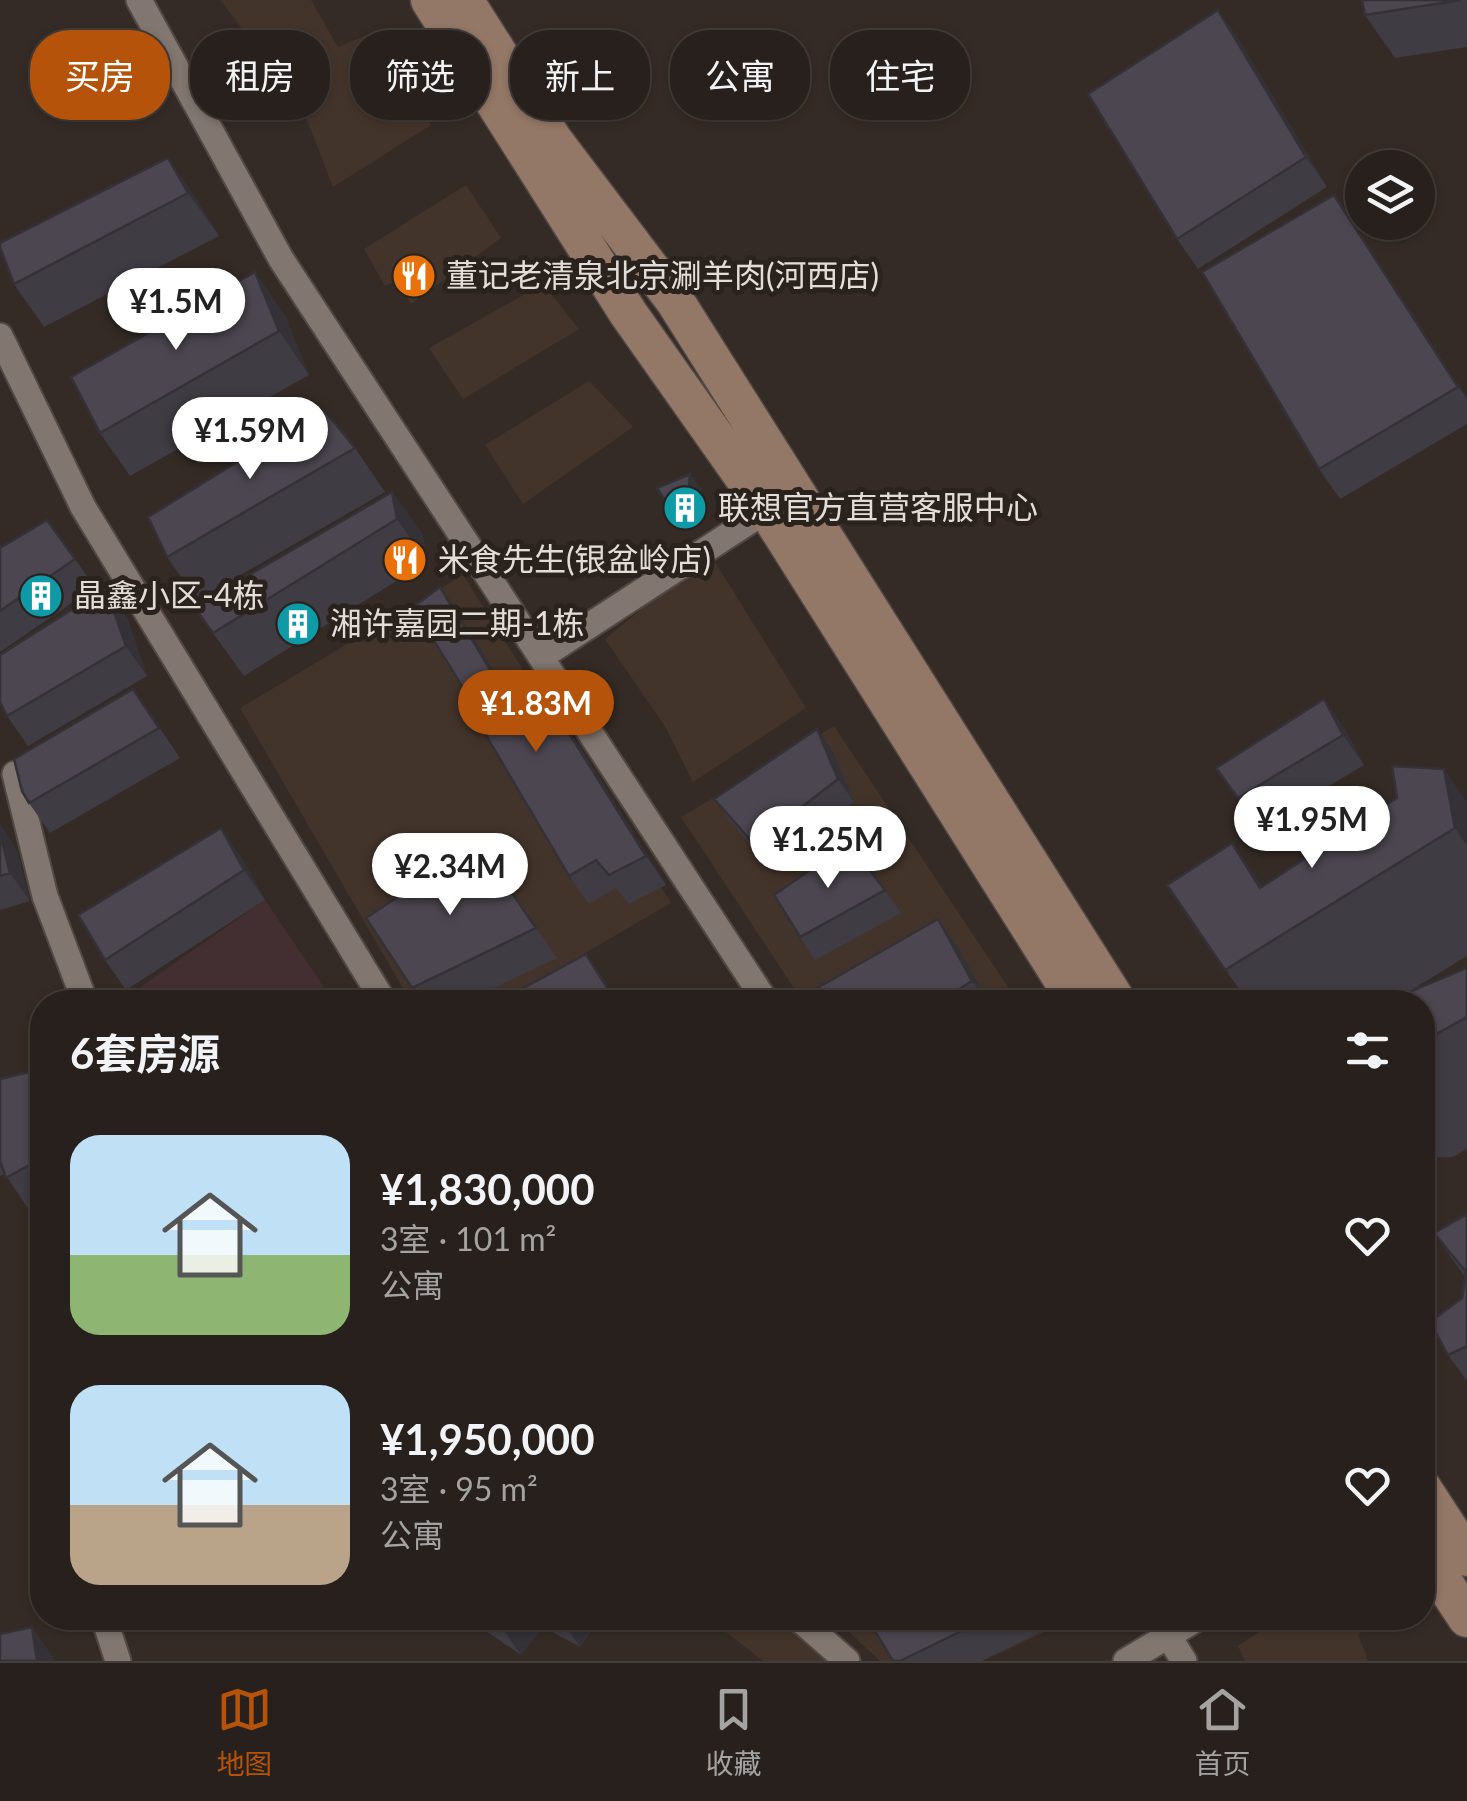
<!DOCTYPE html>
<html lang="zh">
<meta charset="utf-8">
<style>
:root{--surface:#27201c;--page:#2f2825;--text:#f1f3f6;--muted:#a4a3a3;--line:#433e3b;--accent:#b45309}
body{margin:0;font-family:Lato,"Noto Sans SC",sans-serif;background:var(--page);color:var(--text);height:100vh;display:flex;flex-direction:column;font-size:38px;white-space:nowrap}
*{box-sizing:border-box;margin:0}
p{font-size:32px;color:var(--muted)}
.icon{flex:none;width:55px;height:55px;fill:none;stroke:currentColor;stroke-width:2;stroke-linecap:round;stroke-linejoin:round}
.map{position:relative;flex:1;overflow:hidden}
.side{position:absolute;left:30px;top:990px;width:1405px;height:640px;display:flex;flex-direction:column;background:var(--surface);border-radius:40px;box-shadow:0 2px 8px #0004,0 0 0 2px var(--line)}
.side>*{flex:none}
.banner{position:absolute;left:30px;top:30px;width:1408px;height:90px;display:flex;gap:20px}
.fabs{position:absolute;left:1345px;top:150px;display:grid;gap:20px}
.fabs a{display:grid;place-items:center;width:90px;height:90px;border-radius:50%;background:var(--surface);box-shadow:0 2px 8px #0004,0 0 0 2px var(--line);font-size:50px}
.price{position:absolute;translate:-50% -85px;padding:0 22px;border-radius:35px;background:#fff;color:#222;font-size:32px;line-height:65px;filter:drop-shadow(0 2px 5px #0008)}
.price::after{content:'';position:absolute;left:50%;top:60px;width:30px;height:22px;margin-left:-15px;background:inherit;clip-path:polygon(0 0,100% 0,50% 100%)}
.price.active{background:var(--accent);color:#fff}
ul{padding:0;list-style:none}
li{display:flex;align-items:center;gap:30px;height:250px;padding:0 40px}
li span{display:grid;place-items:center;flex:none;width:280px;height:200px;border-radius:30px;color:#555}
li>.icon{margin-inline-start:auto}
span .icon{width:120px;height:120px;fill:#fffc;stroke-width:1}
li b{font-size:42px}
h2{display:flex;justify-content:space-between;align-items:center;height:120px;padding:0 40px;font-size:42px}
.tag{padding:0 35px;border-radius:40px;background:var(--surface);box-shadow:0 2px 8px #0004,0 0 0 2px var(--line);font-size:35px;line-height:90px}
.tag.active{background:var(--accent);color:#fff}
.dock{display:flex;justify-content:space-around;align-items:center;height:140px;border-top:2px solid var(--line);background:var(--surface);font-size:28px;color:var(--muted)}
.dock a{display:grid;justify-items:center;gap:5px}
.dock .active{color:var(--accent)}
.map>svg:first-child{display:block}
</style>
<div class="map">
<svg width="1467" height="1661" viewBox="0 0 1467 1661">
<rect width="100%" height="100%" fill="#342b26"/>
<path fill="#43342b" d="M220,0H311L338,47L377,31L399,70L364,97L392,98L406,118L421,110L431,125L333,187L309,125L286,86Z
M466,185L501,238L411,304L398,280L385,286L364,249Z
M543,284L579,329L463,399L429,348Z
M589,381L633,427L523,504L485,445Z
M710,554L806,708L693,782L666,728L605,639Z
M463,575L671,903L501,1002H411L240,708Z
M834,726L1018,1002H803L681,817Z
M718,1618H788L835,1661H763L726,1632Z
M834,1618H1074L983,1661H880Z
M1279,1618H1385L1358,1634L1368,1661H1245L1238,1646Z"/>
<path fill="#432f32" d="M265,900L334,1002H119Z"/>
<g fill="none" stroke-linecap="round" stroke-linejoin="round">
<defs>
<path id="street" d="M139,0L281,259L766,1002
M0,336L83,507L384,1002
M541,657L767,510
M15,774L45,896L85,1002
M104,1618L118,1661
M798,1618L847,1661
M1157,1618L1184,1661
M1126,1661L1198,1618"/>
<path id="secondary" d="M430,0L628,313L767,510L1077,1002
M464,0L553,140L675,301L1117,1002
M1422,1488L1467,1557
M1422,1550L1467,1618"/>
</defs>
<use href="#street" stroke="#504844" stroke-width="29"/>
<use href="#secondary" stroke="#504844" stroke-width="41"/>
<use href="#street" stroke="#817670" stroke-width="25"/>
<use href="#secondary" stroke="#937767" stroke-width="38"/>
</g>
<path fill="#403c44" d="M1362,0H1467V47L1395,58L1365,15Z
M1218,10L1239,40L1327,187L1198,269L1177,239Z
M168,158L198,202L219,236L44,327L14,284Z
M1354,225L1467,399V424L1340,499L1319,469Z
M255,272L285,316L309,375L130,476L100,433Z
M355,448L385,492L197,600L167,557Z
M690,474L701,489L699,514L679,520L657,488Z
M392,492L423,535L427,562L244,676L194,607Z
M47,520L95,587L0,652V548Z
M460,615L507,693L539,713L545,723L557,714L577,743L666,885L629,904L616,888L589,904L569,876L478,712Z
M127,618L147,676L28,746L7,716Z
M133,689L180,758L50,833L29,803Z
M1345,729L1364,765L1259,828L1216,768Z
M833,752L854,802L770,867L730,821L714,799Z
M1467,803V956L1405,994L1467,968V1149L1453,1157L1422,1158V1002H1248L1167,885L1262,886Z
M0,824L17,851L30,901L0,910Z
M478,843L557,958L464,1002H422L366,918Z
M242,858L265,900L126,990L105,960Z
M885,890L901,913L815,960L800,937Z
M938,919L959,949L988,1002H818Z
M42,1069V1219L37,1222L5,1174L0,1176V1079Z
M1467,1214V1381L1448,1355L1462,1298L1465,1277L1434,1233Z
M467,1618H600L580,1647L543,1627L521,1655Z
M867,1618H1042L1046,1629L981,1661H893Z"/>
<path fill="#343137" d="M1218,10L1239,40L1327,187L1306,157Z
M168,158L198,202L219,236L188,193Z
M255,272L285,316L309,375L279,331Z
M690,474L701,489L699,514L688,498Z
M392,492L423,535L427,562L397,519Z
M440,587L460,615L525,723L505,694Z
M106,588L127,618L147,676L126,646Z
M519,685L539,713L563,753L543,725Z
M1324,699L1345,729L1364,765L1343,735Z
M557,714L577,743L666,885L646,856Z
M817,729L833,752L854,802L838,779Z
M1444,769L1467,802V846L1455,828Z
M0,824L17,851L30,901L10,873L0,840Z
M221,828L242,858L265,900L244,870Z
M1232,843L1292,929L1260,888Z
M938,919L959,949L988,1002L972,981Z
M586,954L607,984L619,1002H616Z
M506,1618H536L543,1627L521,1655L500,1625Z
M560,1618H600L580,1647Z
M32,1627L53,1657V1661H37Z"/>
<path fill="#4b464f" stroke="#343137" stroke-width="2.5" d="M1362,0H1461L1365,15Z
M1218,10L1306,157L1177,239L1088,94Z
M168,158L188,193L14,284L0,247V243Z
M1334,195L1458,387L1319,469L1202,272Z
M255,272L279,331L100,433L71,377Z
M323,409L355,448L167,557L148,517Z
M690,474L688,498L668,505L657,488Z
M392,492L397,519L213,633L194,607Z
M47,520L75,559L0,611V548Z
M440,587L505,694L519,685L543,725L557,714L646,856L609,875L596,860L569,876L474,715L478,712L413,607Z
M106,588L126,646L7,716L0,702V655Z
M133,689L159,728L29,803L22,791L14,759Z
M1324,699L1343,735L1238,798L1216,768Z
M817,729L838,779L754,844L714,799Z
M1392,766L1444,769L1455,828L1225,970L1167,885L1232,843L1260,888L1397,798Z
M221,828L244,870L105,960L78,915Z
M0,833L10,873L0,876Z
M478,843L536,928L412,988L366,918Z
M849,843L885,890L800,937L774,895Z
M938,919L972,981L939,1002H818L812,991Z
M586,954L616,1002H498Z
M1467,968V1017L1422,1042V1002H1328L1390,1000Z
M42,1069V1158L6,1178L0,1161V1079Z
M1467,1214V1346L1448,1355L1430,1322L1462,1298L1466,1272L1434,1233Z
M490,1618H506L500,1625Z
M867,1618H988L900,1661H893Z
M32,1627L37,1661H0V1634Z"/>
<defs>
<symbol id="restaurant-disc" viewBox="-11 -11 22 22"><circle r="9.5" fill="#e8710a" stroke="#2a221d"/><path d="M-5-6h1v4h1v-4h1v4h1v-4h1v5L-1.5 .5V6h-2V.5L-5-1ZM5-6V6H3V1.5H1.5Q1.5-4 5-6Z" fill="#fff"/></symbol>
<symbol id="building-disc" viewBox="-11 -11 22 22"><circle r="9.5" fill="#0f9aa8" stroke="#2a221d"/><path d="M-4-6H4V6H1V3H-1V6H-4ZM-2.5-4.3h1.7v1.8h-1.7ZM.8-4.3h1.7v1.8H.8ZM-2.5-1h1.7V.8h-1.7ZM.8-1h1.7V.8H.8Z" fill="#fff"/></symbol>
</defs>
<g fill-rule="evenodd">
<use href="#restaurant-disc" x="389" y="251" width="50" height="50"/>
<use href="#building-disc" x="660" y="483" width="50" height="50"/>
<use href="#restaurant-disc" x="380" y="535" width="50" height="50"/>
<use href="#building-disc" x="16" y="571" width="50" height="50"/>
<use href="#building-disc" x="273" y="599" width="50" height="50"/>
</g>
<g text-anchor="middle" stroke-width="10" stroke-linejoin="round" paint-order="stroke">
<g font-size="32" fill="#e3ddda" stroke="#2a221d" text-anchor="start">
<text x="446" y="287">董记老清泉北京涮羊肉(河西店)</text>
<text x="718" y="519">联想官方直营客服中心</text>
<text x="438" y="571">米食先生(银盆岭店)</text>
<text x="74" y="607">晶鑫小区-4栋</text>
<text x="330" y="635">湘许嘉园二期-1栋</text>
</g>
</g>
</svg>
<div class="fabs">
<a><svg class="icon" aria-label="layers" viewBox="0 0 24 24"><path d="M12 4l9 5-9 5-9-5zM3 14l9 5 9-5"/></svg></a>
</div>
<b class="price" style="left:176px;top:353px">¥1.5M</b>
<b class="price" style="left:250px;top:482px">¥1.59M</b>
<b class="price active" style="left:536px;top:755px">¥1.83M</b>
<b class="price" style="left:1312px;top:871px">¥1.95M</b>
<b class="price" style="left:828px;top:891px">¥1.25M</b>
<b class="price" style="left:450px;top:918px">¥2.34M</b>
<div class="banner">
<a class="tag active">买房</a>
<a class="tag">租房</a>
<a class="tag">筛选</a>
<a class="tag">新上</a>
<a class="tag">公寓</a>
<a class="tag">住宅</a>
</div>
<section class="side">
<h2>6套房源<svg class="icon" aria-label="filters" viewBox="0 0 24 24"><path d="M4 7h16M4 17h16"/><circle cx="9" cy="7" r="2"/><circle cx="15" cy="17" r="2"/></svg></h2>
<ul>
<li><span style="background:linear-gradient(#bfe0f5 60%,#8fb573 0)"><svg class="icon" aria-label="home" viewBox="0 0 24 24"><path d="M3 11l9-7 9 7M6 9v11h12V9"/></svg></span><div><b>¥1,830,000</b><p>3室 · 101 m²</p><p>公寓</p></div><svg class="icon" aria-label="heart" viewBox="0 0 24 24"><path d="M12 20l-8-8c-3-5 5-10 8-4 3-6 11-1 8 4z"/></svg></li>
<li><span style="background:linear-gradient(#bfe0f5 60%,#b9a48a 0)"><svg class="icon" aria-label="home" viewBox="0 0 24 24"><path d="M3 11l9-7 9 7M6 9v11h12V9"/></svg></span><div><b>¥1,950,000</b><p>3室 · 95 m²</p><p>公寓</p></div><svg class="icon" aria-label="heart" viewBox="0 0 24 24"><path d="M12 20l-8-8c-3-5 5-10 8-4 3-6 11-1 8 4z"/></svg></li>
</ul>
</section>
</div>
<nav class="dock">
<a class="active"><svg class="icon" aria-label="map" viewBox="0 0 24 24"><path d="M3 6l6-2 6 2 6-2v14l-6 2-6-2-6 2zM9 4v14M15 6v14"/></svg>地图</a>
<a><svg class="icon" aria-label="saved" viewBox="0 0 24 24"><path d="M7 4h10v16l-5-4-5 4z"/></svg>收藏</a>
<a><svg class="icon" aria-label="home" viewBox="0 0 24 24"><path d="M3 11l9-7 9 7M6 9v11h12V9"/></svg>首页</a>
</nav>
